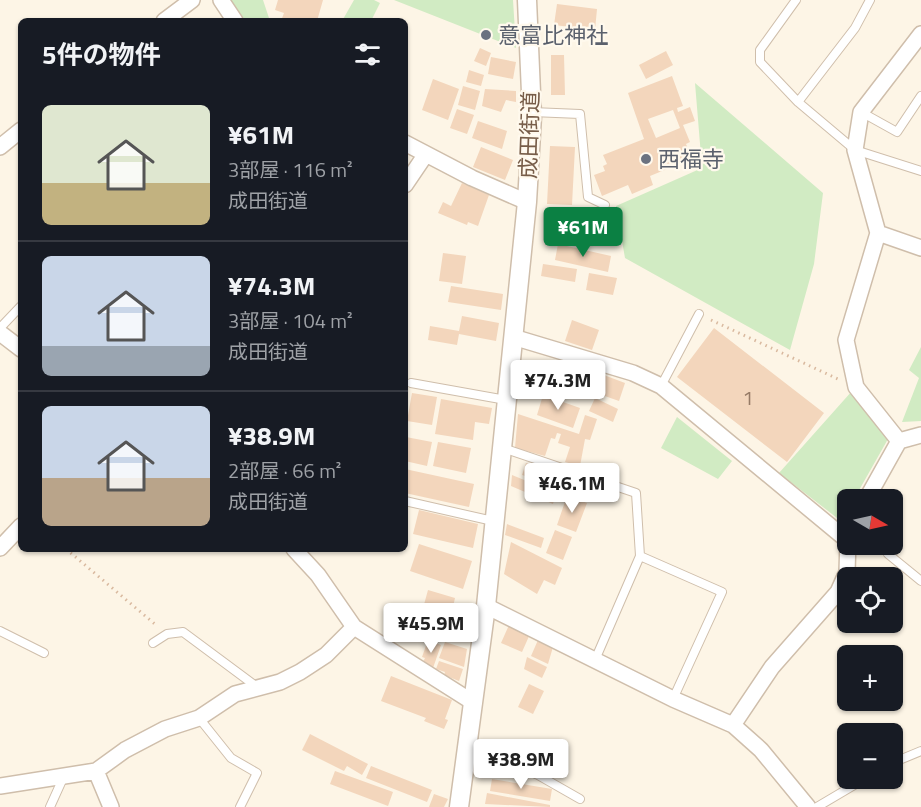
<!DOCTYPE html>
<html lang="ja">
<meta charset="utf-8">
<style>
:root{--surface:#171b24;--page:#242831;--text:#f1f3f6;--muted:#9ea1a6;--line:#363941;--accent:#0b8043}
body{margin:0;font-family:"Titillium Web","Noto Sans JP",sans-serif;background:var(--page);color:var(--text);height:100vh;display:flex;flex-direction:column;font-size:22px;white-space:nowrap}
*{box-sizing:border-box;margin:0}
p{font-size:20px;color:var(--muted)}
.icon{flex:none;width:33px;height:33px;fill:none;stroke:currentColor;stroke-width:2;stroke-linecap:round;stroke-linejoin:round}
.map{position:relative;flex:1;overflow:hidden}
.panel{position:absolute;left:18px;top:18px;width:390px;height:534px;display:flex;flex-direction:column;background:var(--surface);border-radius:9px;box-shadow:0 2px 4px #0004}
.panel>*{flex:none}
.needle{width:39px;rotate:99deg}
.fabs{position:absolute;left:837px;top:489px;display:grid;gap:12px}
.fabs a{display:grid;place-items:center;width:66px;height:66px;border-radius:9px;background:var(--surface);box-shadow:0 2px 4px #0004;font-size:30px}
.price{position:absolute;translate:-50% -51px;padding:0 14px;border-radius:6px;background:#fff;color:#222;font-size:20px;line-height:39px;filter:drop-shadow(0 2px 3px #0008)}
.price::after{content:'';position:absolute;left:50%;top:36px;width:18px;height:14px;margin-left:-9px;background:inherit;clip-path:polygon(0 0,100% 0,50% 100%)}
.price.active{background:var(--accent);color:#fff}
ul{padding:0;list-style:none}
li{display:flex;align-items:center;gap:18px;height:150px;padding:0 24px}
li+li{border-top:2px solid var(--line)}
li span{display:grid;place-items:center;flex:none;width:168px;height:120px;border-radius:9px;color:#555}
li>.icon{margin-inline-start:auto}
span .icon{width:72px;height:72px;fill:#fffc;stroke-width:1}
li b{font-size:26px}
h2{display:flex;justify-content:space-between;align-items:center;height:72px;padding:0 24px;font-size:26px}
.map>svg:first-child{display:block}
</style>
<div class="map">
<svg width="921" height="807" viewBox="0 0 921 807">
<rect width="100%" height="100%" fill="#fdf5e6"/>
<path fill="#d1ebc3" d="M227,0H263L270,21H240Z
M354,0H374L380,3L371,21H342Z
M394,0H513L516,48Z
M695,83L823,193L814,264L790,350L625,258L616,206L702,168Z
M921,347V421L902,422L919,378L909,370Z
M852,391L884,430L888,439L854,499L848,500L847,510L841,521L779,473Z
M677,417L732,461L718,479L661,448Z"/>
<path fill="#f3d6bc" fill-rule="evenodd" d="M278,0H323L317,21H281L284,13L275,10Z
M557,4L597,9L595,30L554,25Z
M480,48L491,53L486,66L474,61Z
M666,51L673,65L646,79L639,65Z
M551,55H564L565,95H551Z
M491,57L516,62L513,79L488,74Z
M469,70L484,75L481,86L466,82Z
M672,76L683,106L677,108L678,112L690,107L695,121L683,125L690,142L686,144L691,156L688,157L689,160L650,176L653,185L632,194L628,185L602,196L594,175L605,171L603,166L607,164L603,155L644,139L628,93ZM673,110L680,128L656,138L648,119Z
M433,79L459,89L448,120L422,110Z
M463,86L480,91L475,110L458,105Z
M485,89L516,91V102L506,100L501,112L482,106Z
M457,109L474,115L467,134L450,128Z
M478,121L507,131L502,149L472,138Z
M550,146L575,147L572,205L547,204Z
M481,147L513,160L505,180L473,167Z
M462,183L489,195L478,226L468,222L467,225L438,213L443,202L451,206Z
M590,212L605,215L602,235L587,232Z
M556,226L583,232L580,245L554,240Z
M558,244L611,256L608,272L555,260Z
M443,253L466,256L462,284L439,281Z
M543,264L577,269L575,282L541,276Z
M589,273L617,278L613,295L586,290Z
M451,286L503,294L501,310L448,302Z
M462,316L499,323L496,341L459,334L457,345L428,340L430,326L459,331Z
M572,320L599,330L592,350L565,341Z
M714,328L824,413L787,462L677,377Z
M572,363L625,383L619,401L565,382Z
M412,393L437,397L432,425L407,421Z
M543,395L580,408L573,428L537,415Z
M595,398L618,409L613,422L589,411Z
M441,399L492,408L489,424L475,422L473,440L435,434Z
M518,414L579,434L585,415L597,419L590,440L585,439L580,466L565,462L570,447L558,443L561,434L557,433L555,439L551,438L545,456L515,448Z
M406,437L432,442L427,466L405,461Z
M438,442L471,448L466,473L433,466Z
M526,463L582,481L579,493L522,475Z
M405,469L474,484L469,507L405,493Z
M512,475L556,493L553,504L511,486Z
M567,496L587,503L576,532L557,525Z
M419,510L478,524L473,548L413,534Z
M507,524L544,538L541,548L505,535Z
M555,530L572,537L563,560L546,553Z
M511,542L562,568L555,585L544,580L537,594L504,574Z
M419,544L472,561L463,589L410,571Z
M428,590L455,598L452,611L458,613L454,627L447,626L444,637L417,630Z
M509,625L530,634L522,652L501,643Z
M428,640L441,645L433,668L422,664L425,658L422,657Z
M538,640L553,647L548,664L531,656Z
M445,642L467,649L464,667L439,658Z
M527,657L547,667L542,678L524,669Z
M439,661L463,669L459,681L444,675L445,672L436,669Z
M391,676L452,700L445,719L448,720L444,729L424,721L426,718L381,701Z
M529,684L544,691L533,714L518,707Z
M310,734L368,764L362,775L347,766L344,771L302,750Z
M371,766L432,790L427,802L366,778Z
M335,771L393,792L388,806L330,784Z
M492,779L552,789L550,801L490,791Z
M487,793L550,805V807L485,804Z
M434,794L448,799L444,807H429Z"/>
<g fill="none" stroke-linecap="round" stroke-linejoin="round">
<defs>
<path id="service" d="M796,0L760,50V62L798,102L855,150L921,171
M798,102L855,28L870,0
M532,112L580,114L588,197L605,205
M861,112L897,132L921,96
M0,328L21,306
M411,383L506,400
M661,386L699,314
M503,448L636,493L640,556
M405,501L493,521
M888,554L921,581
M0,631L44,653
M153,643L167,634L183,632L257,687
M595,660L640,556L722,592L673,699
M199,718L231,758L257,773L240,807
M468,746L538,775L580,799
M892,763L921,751
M50,807L64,776
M817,807L866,778"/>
<path id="minor" d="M221,0L235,21
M164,21L192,0
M405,143L472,178L527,202
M0,147L21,130
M405,185L426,154
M878,233L921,248
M0,333L21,349
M513,337L633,373L661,386L847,540
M899,441L856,387L846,340L878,233L855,150L861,112L921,34
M866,500L899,441L921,435
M0,548L21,526
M294,549L318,575L354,627L474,703
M486,606L673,699L733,725L761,750L808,807
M733,725L772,667L838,592L847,572L848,539
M96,771L111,807
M0,786L96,771L125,750L165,729L199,718L235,694L280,682L300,672L326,655L354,627"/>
<path id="tertiary" d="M459,807L486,606L527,202L532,116L527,0"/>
</defs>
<use href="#service" stroke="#cfbeab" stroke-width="10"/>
<use href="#minor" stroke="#cfbeab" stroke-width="18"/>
<use href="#tertiary" stroke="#cfbeab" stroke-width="21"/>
<path stroke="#d9b99f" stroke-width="3" stroke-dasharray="1.5 4.5" stroke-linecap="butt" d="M711,320L838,379
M66,549L156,625"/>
<use href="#service" stroke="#fff" stroke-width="8"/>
<use href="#minor" stroke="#fff" stroke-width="15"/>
<use href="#tertiary" stroke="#fff" stroke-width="18"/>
</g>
<g fill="#6b7280" stroke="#fff9ed" stroke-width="2">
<circle cx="486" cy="35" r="6"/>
<circle cx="646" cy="159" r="6"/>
</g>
<g text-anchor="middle" stroke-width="4.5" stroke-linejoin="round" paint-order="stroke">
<g font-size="20" fill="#967b66">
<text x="748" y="405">1</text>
</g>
<g font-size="22" fill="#5b616d" stroke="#fff9ed" text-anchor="start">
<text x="498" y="43">意富比神社</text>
<text x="658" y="167">西福寺</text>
</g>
<g font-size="22" fill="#775d49" stroke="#fff9ed">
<text transform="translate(529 135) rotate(-88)" y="8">成田街道</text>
</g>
</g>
</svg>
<div class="fabs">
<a><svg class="needle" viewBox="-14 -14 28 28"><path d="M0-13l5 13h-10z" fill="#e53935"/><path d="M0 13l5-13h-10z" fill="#9ea1a6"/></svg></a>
<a><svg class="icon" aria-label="locate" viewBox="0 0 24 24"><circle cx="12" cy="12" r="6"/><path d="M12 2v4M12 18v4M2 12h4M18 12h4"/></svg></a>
<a>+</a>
<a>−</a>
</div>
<b class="price active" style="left:583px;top:258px">¥61M</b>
<b class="price" style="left:558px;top:411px">¥74.3M</b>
<b class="price" style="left:572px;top:514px">¥46.1M</b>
<b class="price" style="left:431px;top:654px">¥45.9M</b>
<b class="price" style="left:521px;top:790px">¥38.9M</b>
<section class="panel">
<h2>5件の物件<svg class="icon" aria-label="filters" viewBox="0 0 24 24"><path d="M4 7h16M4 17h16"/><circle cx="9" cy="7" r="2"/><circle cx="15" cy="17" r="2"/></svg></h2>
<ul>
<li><span style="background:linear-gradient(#dfe7d0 65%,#c2b280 0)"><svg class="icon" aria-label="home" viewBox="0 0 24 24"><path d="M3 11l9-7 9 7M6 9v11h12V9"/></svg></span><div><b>¥61M</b><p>3部屋 · 116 m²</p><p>成田街道</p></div></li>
<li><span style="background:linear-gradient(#c9d6e8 75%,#9aa5b1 0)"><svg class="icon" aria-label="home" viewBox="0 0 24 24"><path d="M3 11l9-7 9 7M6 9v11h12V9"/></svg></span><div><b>¥74.3M</b><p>3部屋 · 104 m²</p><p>成田街道</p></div></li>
<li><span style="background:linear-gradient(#c9d6e8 60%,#b9a48a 0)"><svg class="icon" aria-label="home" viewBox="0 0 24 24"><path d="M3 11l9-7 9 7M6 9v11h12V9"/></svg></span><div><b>¥38.9M</b><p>2部屋 · 66 m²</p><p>成田街道</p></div></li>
</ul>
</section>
</div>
